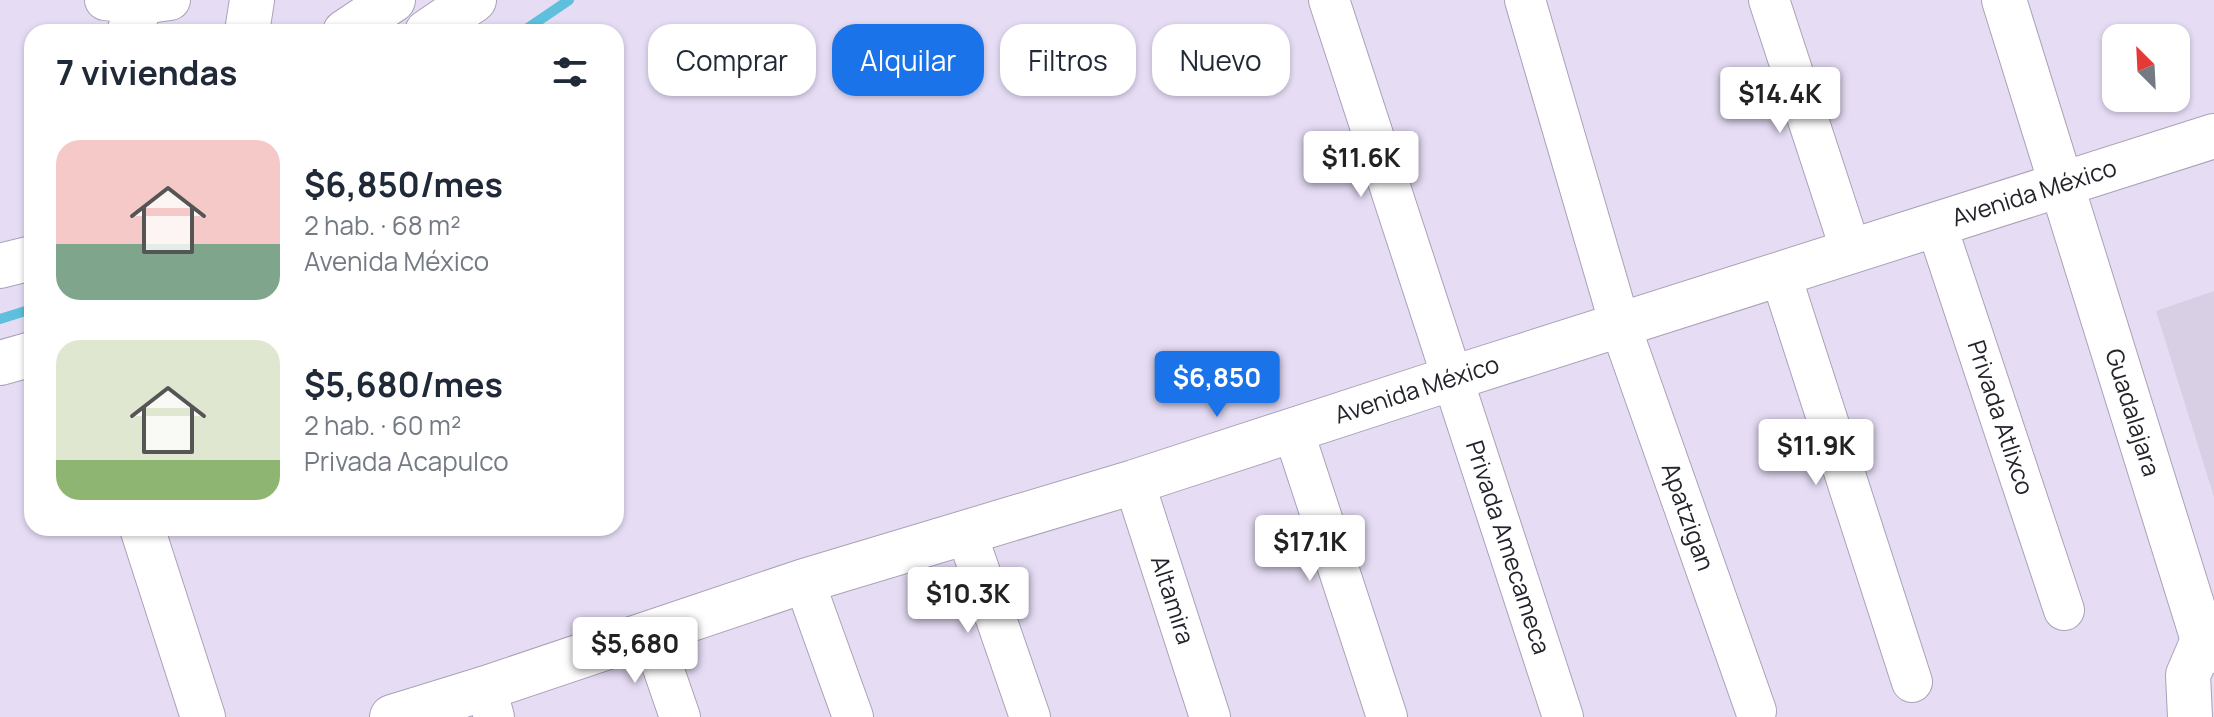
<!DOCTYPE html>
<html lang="es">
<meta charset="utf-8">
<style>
:root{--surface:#fff;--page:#f6f6f7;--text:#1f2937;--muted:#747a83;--accent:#1a73e8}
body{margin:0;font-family:Manrope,sans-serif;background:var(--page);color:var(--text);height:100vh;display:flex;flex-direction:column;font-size:30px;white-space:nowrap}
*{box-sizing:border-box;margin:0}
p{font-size:26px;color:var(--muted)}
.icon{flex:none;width:44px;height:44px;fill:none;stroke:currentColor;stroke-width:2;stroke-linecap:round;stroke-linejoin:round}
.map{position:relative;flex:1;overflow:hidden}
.details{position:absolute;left:24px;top:24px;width:600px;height:512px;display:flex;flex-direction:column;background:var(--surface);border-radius:24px;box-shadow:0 2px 6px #0004}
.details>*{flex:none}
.top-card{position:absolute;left:648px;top:24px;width:760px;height:72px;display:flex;gap:16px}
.needle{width:52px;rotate:336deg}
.fabs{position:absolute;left:2102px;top:24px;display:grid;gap:16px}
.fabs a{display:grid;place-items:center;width:88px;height:88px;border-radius:16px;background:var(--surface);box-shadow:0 2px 6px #0004;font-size:40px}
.price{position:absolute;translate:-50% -68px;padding:0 18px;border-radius:8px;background:#fff;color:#222;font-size:26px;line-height:52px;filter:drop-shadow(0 2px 4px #0008)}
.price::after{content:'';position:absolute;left:50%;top:48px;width:24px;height:18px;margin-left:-12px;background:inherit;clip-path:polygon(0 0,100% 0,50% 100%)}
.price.active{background:var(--accent);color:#fff}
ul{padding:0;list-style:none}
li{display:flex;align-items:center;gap:24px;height:200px;padding:0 32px}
li span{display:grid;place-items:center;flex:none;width:224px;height:160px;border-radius:24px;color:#555}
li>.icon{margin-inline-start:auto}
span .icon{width:96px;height:96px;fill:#fffc;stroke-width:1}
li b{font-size:34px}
h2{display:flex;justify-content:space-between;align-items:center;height:96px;padding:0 32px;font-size:34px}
.pill{padding:0 28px;border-radius:24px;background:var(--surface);box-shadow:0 2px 6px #0004;font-size:28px;line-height:72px}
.pill.active{background:var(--accent);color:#fff}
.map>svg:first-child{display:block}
</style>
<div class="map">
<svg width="2214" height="717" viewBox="0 0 2214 717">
<rect width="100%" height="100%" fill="#e6ddf5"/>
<path fill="#d8cfe4" d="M2214,291V497L2156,311Z"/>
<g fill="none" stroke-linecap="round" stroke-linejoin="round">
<path stroke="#5ec0dc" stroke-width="10" d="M522,32L569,0
M0,319L32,309"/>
<defs>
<g id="street">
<path d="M105,0L141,4L170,0"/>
<path id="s1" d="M1329,0L1563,717"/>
<path id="s2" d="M1525,0L1620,325L1756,711"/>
<path d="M1769,0L1851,251"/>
<path id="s3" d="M1936,224L2064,610"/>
<path d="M1780,273L1912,682"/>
<path d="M1293,430L1387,717"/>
<path id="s4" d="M1134,482L1210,717"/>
<path d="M966,532L1030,717"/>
<path d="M804,581L853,717"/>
<path d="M651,633L680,717"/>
<path d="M486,688L494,717"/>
</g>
<g id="secondary">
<path id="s5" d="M2004,0L2203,640L2214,651"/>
<path d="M129,32L143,0"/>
<path d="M247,32L252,0"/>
<path d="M345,32L393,0"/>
<path d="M427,32L474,0"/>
<path d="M0,266L32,258"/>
<path d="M0,363L32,354"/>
<path d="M142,528L203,717"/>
<path id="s6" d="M392,717L486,688L804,581L1134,482L1453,378L2214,136"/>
<path d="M2190,717L2188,675L2203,640"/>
</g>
</defs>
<use href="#street" stroke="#aaa1b8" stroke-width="42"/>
<use href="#secondary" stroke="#aaa1b8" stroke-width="46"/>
<use href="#street" stroke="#fff" stroke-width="40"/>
<use href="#secondary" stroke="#fff" stroke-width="44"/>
</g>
<g text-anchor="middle" stroke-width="8" stroke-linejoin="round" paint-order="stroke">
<g font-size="24" fill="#25222b" stroke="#e6ddf5">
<text dy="8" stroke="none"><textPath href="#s6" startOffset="1724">Avenida México</textPath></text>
<text dy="8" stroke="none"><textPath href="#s6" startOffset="1076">Avenida México</textPath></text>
<text dy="8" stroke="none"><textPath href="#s5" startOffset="432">Guadalajara</textPath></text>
<text dy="8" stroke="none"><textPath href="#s3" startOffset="204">Privada Atlixco</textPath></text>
<text dy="8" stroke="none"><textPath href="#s2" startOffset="542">Apatzigan</textPath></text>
<text dy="8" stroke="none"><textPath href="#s1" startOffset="576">Privada Amecameca</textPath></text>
<text dy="8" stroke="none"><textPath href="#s4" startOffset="124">Altamira</textPath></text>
</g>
</g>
</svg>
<div class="fabs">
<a><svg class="needle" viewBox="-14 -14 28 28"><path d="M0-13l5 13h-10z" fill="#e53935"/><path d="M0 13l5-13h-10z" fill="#747a83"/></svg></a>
</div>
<b class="price" style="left:1780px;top:135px">$14.4K</b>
<b class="price" style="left:1361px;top:199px">$11.6K</b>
<b class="price active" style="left:1217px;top:419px">$6,850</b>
<b class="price" style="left:1816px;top:487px">$11.9K</b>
<b class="price" style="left:1310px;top:583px">$17.1K</b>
<b class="price" style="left:968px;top:635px">$10.3K</b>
<b class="price" style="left:635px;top:685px">$5,680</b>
<div class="top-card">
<a class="pill">Comprar</a>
<a class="pill active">Alquilar</a>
<a class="pill">Filtros</a>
<a class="pill">Nuevo</a>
</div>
<section class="details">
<h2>7 viviendas<svg class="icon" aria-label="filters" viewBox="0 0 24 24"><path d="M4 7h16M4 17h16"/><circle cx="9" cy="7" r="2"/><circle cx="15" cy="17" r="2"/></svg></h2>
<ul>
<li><span style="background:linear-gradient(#f6c9c9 65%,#7fa58c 0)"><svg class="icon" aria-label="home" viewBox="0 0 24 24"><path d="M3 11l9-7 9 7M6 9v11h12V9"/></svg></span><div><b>$6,850/mes</b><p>2 hab. · 68 m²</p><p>Avenida México</p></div></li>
<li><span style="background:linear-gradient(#dfe7d0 75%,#8fb573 0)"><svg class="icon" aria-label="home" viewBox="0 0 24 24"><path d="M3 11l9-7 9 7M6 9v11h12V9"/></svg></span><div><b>$5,680/mes</b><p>2 hab. · 60 m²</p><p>Privada Acapulco</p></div></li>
</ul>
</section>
</div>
